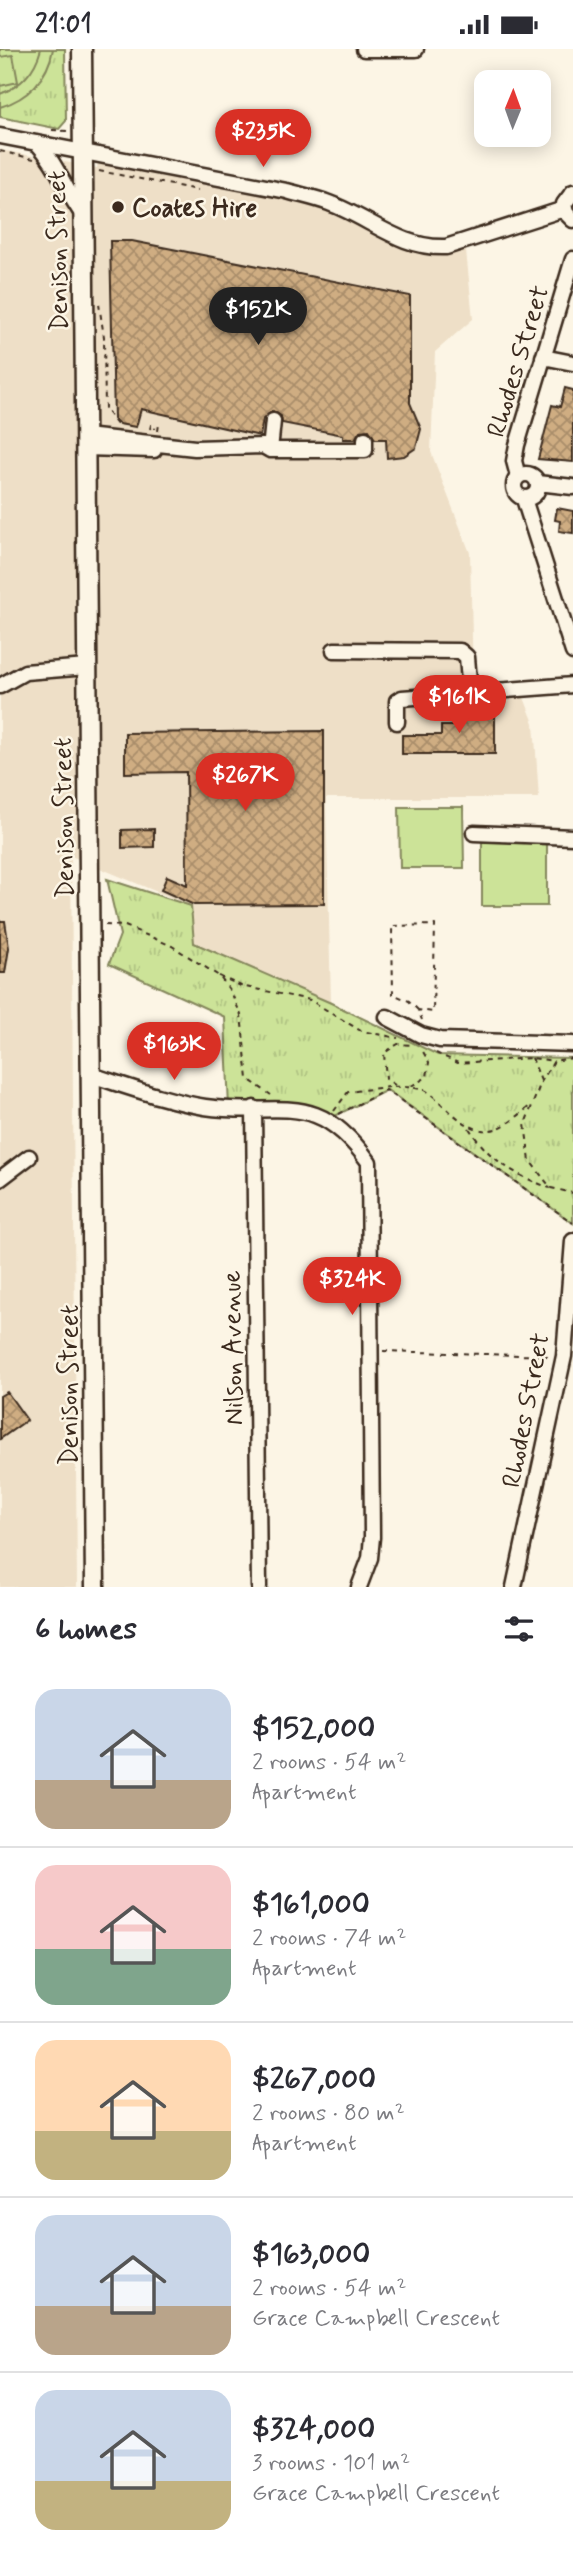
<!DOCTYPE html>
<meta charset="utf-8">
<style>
:root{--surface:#fff;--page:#f2f2f3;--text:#2b2b33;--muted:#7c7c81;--line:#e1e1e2;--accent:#d93025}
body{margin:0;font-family:Mynerve,sans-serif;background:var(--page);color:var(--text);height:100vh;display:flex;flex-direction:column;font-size:26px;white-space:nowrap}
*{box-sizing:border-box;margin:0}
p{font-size:23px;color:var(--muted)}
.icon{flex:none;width:38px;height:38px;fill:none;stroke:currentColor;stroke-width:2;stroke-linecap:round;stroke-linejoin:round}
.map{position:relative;height:1538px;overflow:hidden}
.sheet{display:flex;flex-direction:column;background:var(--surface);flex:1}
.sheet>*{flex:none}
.needle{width:46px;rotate:1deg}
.tools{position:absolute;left:474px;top:21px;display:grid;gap:14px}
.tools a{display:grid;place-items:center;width:77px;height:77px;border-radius:14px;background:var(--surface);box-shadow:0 4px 18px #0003;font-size:35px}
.price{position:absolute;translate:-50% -60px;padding:0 16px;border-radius:24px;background:var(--accent);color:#fff;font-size:23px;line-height:46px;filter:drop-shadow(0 2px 4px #0008)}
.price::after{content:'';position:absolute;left:50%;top:42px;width:21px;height:16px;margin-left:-10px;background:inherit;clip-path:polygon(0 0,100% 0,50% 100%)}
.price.active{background:#222;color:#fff}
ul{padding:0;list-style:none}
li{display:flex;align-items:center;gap:21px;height:175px;padding:0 35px}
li+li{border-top:2px solid var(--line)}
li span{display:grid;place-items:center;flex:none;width:196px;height:140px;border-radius:21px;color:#555}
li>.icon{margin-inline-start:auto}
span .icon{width:84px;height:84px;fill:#fffc;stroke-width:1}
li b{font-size:30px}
h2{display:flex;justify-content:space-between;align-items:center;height:84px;padding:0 35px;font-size:30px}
.status{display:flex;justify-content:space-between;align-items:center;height:49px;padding:0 35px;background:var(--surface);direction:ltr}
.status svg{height:19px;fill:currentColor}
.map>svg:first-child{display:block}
</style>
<div class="status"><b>21:01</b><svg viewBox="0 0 49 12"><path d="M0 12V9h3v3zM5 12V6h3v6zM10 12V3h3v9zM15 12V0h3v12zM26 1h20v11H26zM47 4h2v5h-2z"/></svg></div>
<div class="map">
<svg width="573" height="1538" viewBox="0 0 573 1538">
<defs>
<pattern id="park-tufts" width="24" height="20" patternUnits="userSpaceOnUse" patternTransform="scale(1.75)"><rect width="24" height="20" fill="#cce398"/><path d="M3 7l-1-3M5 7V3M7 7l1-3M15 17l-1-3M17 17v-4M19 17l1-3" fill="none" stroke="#b0c383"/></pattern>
<pattern id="building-cross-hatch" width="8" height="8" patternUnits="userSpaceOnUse" patternTransform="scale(1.75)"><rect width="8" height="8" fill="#cfad82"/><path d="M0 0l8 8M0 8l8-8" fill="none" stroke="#a98d6a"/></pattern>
</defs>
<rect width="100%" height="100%" fill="#fcf5e5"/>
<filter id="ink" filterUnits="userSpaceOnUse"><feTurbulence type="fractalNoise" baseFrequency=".0143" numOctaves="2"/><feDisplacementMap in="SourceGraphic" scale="14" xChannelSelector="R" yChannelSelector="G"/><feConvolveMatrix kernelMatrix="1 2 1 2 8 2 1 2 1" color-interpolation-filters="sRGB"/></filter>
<g filter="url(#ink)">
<path fill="#eedfc7" d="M0,101L97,119L100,104L287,142L412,195L465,192L473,270L435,303L431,403L470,504L473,632L519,636L534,674L539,749H326L331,954L193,894L191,857L71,807L77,1538H0Z"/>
<path fill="url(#park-tufts)" stroke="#84865b" stroke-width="2" d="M0,0H65L66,72L59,80L0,68Z
M107,830L191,857L194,894L331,954L438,1006L573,1009V1174L387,1041L327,1071L229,1059L225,968L109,915L120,886Z"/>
<path fill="#cce398" stroke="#84865b" stroke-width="2" d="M41,0H53C48,29 28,50 0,58V45C22,37 35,22 41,0Z
M13,6L18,33L0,37V8Z
M399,758H463L464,819H400Z
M482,793H547V857H482Z"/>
<path fill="url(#building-cross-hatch)" stroke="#3b2a1e" stroke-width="2" d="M110,192H132L410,247V354L421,380L416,399L404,407L387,409L386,390H375L369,381L360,382L355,390H343V386L282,374L281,367L273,362L263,370L260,387L141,360L136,378L119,375L114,370Z
M565,339L573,341V413L538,410L552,356L560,358Z
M557,459L573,462V484L559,482L560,472L555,471Z
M458,656H495V705H402V686H441V677H458Z
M324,682V855L194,856L161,841L167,827L187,836L186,723L125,724V684Z
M154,780V798L122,799V781Z
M0,872H5L9,899L5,924H0Z
M7,1343L27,1371L0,1390V1347Z"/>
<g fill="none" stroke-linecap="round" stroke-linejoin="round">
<defs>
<path id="minor" d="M364,0H416
M0,87L287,142C301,146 316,149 329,154C370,169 401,200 446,198L564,160
M37,94C58,116 65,142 83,166
M573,143L564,155L566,164L573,171
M543,308L573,314
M85,387L195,399L263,397L270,401H365V390
M85,399L154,401
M270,401L273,372
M514 437a12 12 0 1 1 24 0a12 12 0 1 1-24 0Z
M518,427L514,412L517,396L573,210
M538,434L573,438
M524,450L573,603
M334,601L460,602L467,608L470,644
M0,637L25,623L87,618
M397,673V652L402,649L573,636
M474,784L573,788
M387,968L421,986L440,991L573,995
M91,1026C129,1038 167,1052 205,1058C281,1069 314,1037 369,1113L372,1488L370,1509L359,1538
M254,1059L259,1538
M0,1130L29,1108
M514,1538L564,1307L573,1192"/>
<path id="major" d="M82,0L95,1538"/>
</defs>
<use href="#minor" stroke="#3b2a1e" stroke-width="19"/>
<use href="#major" stroke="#3b2a1e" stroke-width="23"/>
<path stroke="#3b2a1e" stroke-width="2" stroke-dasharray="5 5" stroke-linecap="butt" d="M52,81L67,82
M0,102L34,110
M99,122L198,141
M99,255L104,288L105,360L118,377
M150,380L151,376L155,377V380
M158,382L159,375
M105,876L125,877L172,897L219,927L231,943L241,966L248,1030L271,1046
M219,927L241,937L310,951L361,982L398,989
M418,961L409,952L393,945L392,877L435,876L433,963L418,961L422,971
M436,1004L458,1014L532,1009L554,1012
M532,1009L541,1032
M573,1009L554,1012L541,1033L525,1075L530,1112L551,1139L573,1144
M395,1036L386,1030L384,1004L398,995L412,996
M411,1037L427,1028L429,1013L422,1001
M334,1062L348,1043C374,1040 399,1034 424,1041C432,1044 439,1053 445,1058C482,1092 496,1087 532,1055
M339,1065L386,1041L573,1174
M469,1079C489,1111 515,1126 550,1139
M383,1302L552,1307"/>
<use href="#minor" stroke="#fcf5e5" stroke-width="14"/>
<use href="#major" stroke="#fcf5e5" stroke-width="18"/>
</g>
</g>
<circle fill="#3b2a1e" stroke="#fcf5e5" stroke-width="2.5" cx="118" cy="158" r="7"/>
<g text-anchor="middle" stroke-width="5" stroke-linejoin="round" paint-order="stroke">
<g font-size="26" font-weight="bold" fill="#3b2a1e" stroke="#fcf5e5" text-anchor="start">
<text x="132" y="167">Coates Hire</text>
</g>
<g font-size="26" fill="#3b2a1e" stroke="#fcf5e5">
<text transform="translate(57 202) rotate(-91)" y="9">Denison Street</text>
<text transform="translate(517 312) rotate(-73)" y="9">Rhodes Street</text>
<text transform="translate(63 769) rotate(-91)" y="9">Denison Street</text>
<text transform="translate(232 1299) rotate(-91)" y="9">Nilson Avenue</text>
<text transform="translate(68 1336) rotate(-90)" y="9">Denison Street</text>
<text transform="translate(525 1361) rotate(-79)" y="9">Rhodes Street</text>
</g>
</g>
</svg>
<div class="tools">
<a><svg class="needle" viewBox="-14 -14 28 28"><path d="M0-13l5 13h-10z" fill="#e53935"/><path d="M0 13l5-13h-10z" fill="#7c7c81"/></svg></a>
</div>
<b class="price" style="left:263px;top:120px">$235K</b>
<b class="price active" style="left:258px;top:298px">$152K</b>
<b class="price" style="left:459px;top:686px">$161K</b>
<b class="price" style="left:245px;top:764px">$267K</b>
<b class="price" style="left:174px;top:1033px">$163K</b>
<b class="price" style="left:352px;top:1268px">$324K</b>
</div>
<section class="sheet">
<h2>6 homes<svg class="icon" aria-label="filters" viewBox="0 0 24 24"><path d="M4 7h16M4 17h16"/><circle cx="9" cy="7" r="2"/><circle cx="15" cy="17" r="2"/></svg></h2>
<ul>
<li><span style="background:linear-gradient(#c9d6e8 65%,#b9a48a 0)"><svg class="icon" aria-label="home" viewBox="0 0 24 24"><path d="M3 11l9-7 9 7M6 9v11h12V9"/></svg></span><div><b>$152,000</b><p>2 rooms · 54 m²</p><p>Apartment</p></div></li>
<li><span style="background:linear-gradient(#f6c9c9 60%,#7fa58c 0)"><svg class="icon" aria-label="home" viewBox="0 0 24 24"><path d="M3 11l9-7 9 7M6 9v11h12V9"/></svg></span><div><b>$161,000</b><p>2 rooms · 74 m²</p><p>Apartment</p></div></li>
<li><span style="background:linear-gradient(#ffd9b3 65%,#c2b280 0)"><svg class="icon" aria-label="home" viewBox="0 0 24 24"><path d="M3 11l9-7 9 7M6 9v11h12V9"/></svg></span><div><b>$267,000</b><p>2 rooms · 80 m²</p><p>Apartment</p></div></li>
<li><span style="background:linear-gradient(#c9d6e8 65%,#b9a48a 0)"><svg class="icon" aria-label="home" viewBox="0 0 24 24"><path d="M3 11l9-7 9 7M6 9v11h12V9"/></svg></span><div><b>$163,000</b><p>2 rooms · 54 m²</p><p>Grace Campbell Crescent</p></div></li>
<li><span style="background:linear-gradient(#c9d6e8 65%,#c2b280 0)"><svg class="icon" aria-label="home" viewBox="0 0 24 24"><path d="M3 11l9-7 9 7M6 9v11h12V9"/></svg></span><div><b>$324,000</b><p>3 rooms · 101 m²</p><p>Grace Campbell Crescent</p></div></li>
</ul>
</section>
